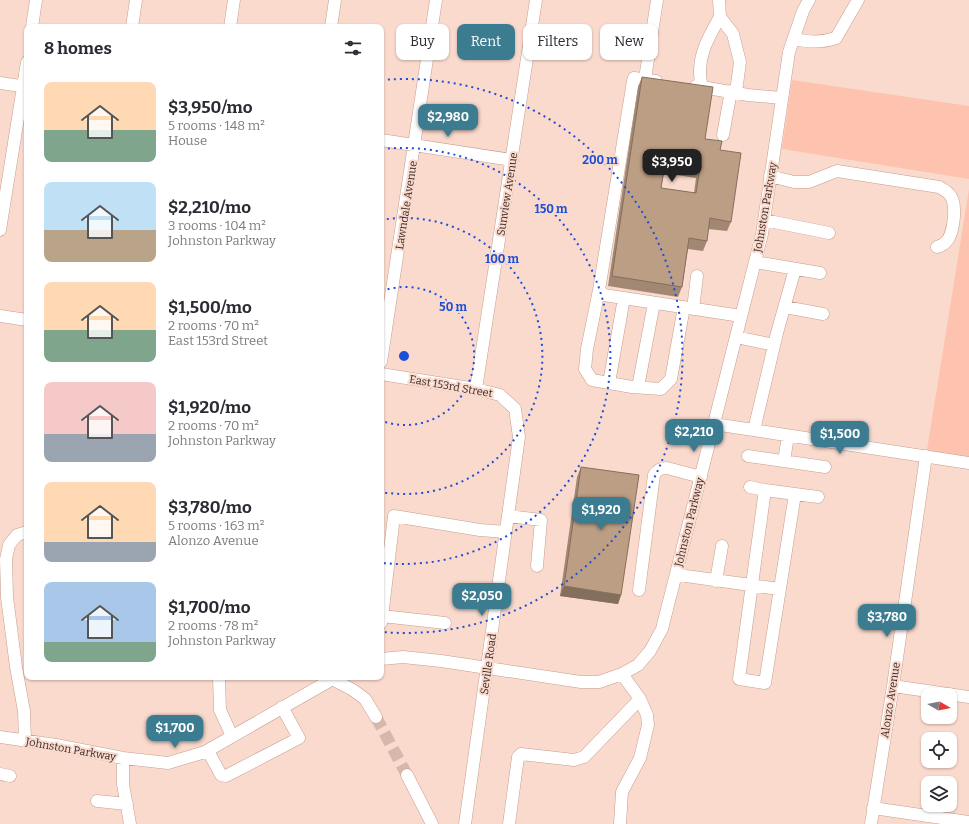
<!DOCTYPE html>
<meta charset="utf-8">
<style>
:root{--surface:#fff;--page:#f2f2f3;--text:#2b2b33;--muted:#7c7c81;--accent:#3c7c90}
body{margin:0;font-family:Bitter,serif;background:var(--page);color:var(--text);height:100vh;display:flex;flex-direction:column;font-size:15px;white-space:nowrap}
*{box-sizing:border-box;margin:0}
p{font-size:13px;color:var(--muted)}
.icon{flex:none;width:22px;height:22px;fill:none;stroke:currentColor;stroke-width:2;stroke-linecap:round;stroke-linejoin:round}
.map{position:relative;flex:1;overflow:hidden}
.side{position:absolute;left:24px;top:24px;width:360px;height:656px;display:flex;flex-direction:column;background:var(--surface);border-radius:8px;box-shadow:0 1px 3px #0004}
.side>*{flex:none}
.guide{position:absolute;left:396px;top:24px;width:380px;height:36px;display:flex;gap:8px}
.needle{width:26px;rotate:99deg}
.buttons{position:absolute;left:921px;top:688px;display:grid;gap:8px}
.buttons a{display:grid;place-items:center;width:36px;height:36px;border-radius:8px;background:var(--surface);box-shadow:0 1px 3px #0004;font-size:20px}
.price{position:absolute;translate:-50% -34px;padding:0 9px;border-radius:8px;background:var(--accent);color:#fff;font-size:13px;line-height:26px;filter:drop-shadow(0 1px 2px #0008)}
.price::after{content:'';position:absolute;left:50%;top:24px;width:12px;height:9px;margin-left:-6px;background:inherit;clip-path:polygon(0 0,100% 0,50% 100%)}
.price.active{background:#222;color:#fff}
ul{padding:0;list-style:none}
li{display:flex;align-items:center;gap:12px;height:100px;padding:0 20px}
li span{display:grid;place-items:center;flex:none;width:112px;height:80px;border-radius:8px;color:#555}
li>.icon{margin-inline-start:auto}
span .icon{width:48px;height:48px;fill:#fffc;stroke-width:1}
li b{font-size:17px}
h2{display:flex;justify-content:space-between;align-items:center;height:48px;padding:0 20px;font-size:17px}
.tag{padding:0 14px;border-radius:8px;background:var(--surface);box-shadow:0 1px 3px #0004;font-size:14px;line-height:36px}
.tag.active{background:var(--accent);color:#fff}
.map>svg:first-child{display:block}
</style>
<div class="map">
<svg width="969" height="824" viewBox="0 0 969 824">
<rect width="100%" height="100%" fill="#fbdace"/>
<path fill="#fdc3ae" d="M792,80L969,106V179L782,149Z
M969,189V463L926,456Z"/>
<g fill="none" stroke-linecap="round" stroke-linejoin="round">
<path stroke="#d5b7ac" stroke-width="12" stroke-dasharray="12 6" stroke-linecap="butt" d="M376,717L407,775"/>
<defs>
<path id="minor" d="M719,0L720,17L733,34L740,62L736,92
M32,27L36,0
M132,27L136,0
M230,27L234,0
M331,27L335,0
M794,39C809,42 821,43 836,38L858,0
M645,79L657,0
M656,81L634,78L633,81L599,290L604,295L741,316
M0,83L27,87
M696,86L748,95L782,98
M702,87C695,61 707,39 720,17
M723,135L731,91
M381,140L512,160
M770,176L794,182H809L837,171L939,187C942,189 947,191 949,194C958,202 954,234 946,242C944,244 940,246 937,247
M764,220L829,233
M0,230L27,62
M755,262L820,273
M599,290L587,349L585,369L592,380L632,387L661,389L671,379L684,307
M785,307L823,314
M693,309L697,276
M0,316L27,320
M736,337L774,345
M381,362L436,0
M381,374L476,389L500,395L515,409L519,437L465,824
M609,383L624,298
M638,387L654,303
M476,389L536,0
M714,424L969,463
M754,430L777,333L795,269
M748,456L825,467
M784,461L788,436
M750,487L765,490L739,679L765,683L795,494L765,490
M795,494L818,497
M508,516L541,520L537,566
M676,574L686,576L779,589
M716,581L722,546
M639,590L654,475C657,470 660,468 667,468L701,477
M382,617L394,516L480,530L506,532
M381,623L382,616L445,623
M381,659L403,657L441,661L581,682H599L622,674L638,665L650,651L662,629L762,234L789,52L803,11L809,0
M219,677L220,710L232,736
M332,679L353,690L365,699L376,717
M893,686L969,697
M0,737L56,745L123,758L168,763L205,752L336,677
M25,741L24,711L16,667L7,597L6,559L9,545L17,535L27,532
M208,751L221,775L226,776L299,738L282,707
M123,758V784L130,824
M0,774L10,776
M407,775L432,824
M97,801L127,804
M873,808L969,822
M509,824L518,757L521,754L574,760L584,757L640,699
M620,824L622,792L640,758L648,725L647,715L640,699L622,674
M871,824L893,686L926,456"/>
</defs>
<use href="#minor" stroke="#c49e90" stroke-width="13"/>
<use href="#minor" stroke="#fff" stroke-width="12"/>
</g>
<path fill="#a28872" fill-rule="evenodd" d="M642,77L705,139L720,150L731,222L727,231L708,229L707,241L703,251L688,249L682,287L678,297L608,286L638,87ZM664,173L696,178L694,193L661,188Z
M581,467L621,595L618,604L560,596L577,477Z"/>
<path fill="#846f5d" d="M564,586L621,595L618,604L560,596Z"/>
<path fill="#bc9e85" stroke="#846f5d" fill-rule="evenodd" d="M642,77L713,87L705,139L722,141L720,150L741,153L731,222L710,218L707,241L689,238L682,287L612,276ZM665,163L700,168L696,193L661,188Z
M581,467L639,475L621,595L564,586Z"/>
<g fill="none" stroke="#1d4ed8" stroke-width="2" stroke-dasharray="2 4">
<path d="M382 291A69 69 0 1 1 382 421"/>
<path d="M381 220A138 138 0 1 1 381 492"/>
<path d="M382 149A208 208 0 1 1 382 563"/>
<path d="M382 80A277 277 0 1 1 382 632"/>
</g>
<g text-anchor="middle" stroke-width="4" stroke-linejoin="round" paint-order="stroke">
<g font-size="11" fill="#3b2b26" stroke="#fbdace">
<text transform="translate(507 194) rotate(-81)" y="4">Sunview Avenue</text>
<text transform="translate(406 205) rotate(-81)" y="4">Lawndale Avenue</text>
<text transform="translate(765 207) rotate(-80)" y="4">Johnston Parkway</text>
<text transform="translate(451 386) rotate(10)" y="4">East 153rd Street</text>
<text transform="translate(689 522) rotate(-76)" y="4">Johnston Parkway</text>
<text transform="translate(488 664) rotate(-82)" y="4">Seville Road</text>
<text transform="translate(890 700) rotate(-81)" y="4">Alonzo Avenue</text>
<text transform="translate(71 749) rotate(10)" y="4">Johnston Parkway</text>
</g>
</g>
<circle cx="404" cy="356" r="6" fill="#1d4ed8" stroke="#fbdace" stroke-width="2"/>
<g font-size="12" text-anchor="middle" font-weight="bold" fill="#1d4ed8" stroke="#fbdace" stroke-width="4" stroke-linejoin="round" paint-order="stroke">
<text x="600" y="164">200 m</text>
<text x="551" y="213">150 m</text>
<text x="502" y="263">100 m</text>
<text x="453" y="311">50 m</text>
</g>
</svg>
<div class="buttons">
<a><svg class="needle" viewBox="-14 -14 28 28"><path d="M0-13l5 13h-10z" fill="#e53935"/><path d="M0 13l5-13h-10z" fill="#7c7c81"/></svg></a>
<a><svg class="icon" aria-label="locate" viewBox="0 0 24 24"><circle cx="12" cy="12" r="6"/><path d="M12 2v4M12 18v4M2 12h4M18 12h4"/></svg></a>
<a><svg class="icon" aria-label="layers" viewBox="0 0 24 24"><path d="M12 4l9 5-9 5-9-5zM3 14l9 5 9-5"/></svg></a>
</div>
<b class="price" style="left:448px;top:138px">$2,980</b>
<b class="price active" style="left:672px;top:183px">$3,950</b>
<b class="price" style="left:694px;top:453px">$2,210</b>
<b class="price" style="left:840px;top:455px">$1,500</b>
<b class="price" style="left:601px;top:531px">$1,920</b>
<b class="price" style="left:482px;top:617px">$2,050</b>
<b class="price" style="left:887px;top:638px">$3,780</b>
<b class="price" style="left:175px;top:749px">$1,700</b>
<div class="guide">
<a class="tag">Buy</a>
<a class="tag active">Rent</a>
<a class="tag">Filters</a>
<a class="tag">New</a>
</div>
<section class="side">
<h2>8 homes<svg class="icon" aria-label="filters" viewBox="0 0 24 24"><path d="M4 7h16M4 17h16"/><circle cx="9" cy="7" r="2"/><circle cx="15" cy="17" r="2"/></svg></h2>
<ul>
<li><span style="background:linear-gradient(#ffd9b3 60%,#7fa58c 0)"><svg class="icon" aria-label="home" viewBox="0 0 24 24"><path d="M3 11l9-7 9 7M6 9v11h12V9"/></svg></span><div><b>$3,950/mo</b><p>5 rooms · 148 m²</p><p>House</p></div></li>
<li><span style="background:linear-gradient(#bfe0f5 60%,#b9a48a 0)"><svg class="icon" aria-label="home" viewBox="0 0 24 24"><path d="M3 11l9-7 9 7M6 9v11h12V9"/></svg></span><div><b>$2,210/mo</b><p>3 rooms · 104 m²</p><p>Johnston Parkway</p></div></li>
<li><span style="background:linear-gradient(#ffd9b3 60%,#7fa58c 0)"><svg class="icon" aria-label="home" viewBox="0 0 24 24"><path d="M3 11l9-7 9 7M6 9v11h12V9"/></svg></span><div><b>$1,500/mo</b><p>2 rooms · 70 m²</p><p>East 153rd Street</p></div></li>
<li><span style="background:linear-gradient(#f6c9c9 65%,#9aa5b1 0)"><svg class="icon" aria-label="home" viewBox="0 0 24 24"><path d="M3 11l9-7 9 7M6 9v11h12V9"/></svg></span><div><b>$1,920/mo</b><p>2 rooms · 70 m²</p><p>Johnston Parkway</p></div></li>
<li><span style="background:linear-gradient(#ffd9b3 75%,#9aa5b1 0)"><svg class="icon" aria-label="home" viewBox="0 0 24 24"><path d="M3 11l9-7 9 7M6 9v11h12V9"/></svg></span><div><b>$3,780/mo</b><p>5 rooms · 163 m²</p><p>Alonzo Avenue</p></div></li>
<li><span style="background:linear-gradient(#a9c7e8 75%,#7fa58c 0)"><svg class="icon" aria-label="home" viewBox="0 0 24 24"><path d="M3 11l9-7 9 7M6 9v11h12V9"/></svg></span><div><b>$1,700/mo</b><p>2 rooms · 78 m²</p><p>Johnston Parkway</p></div></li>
</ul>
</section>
</div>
